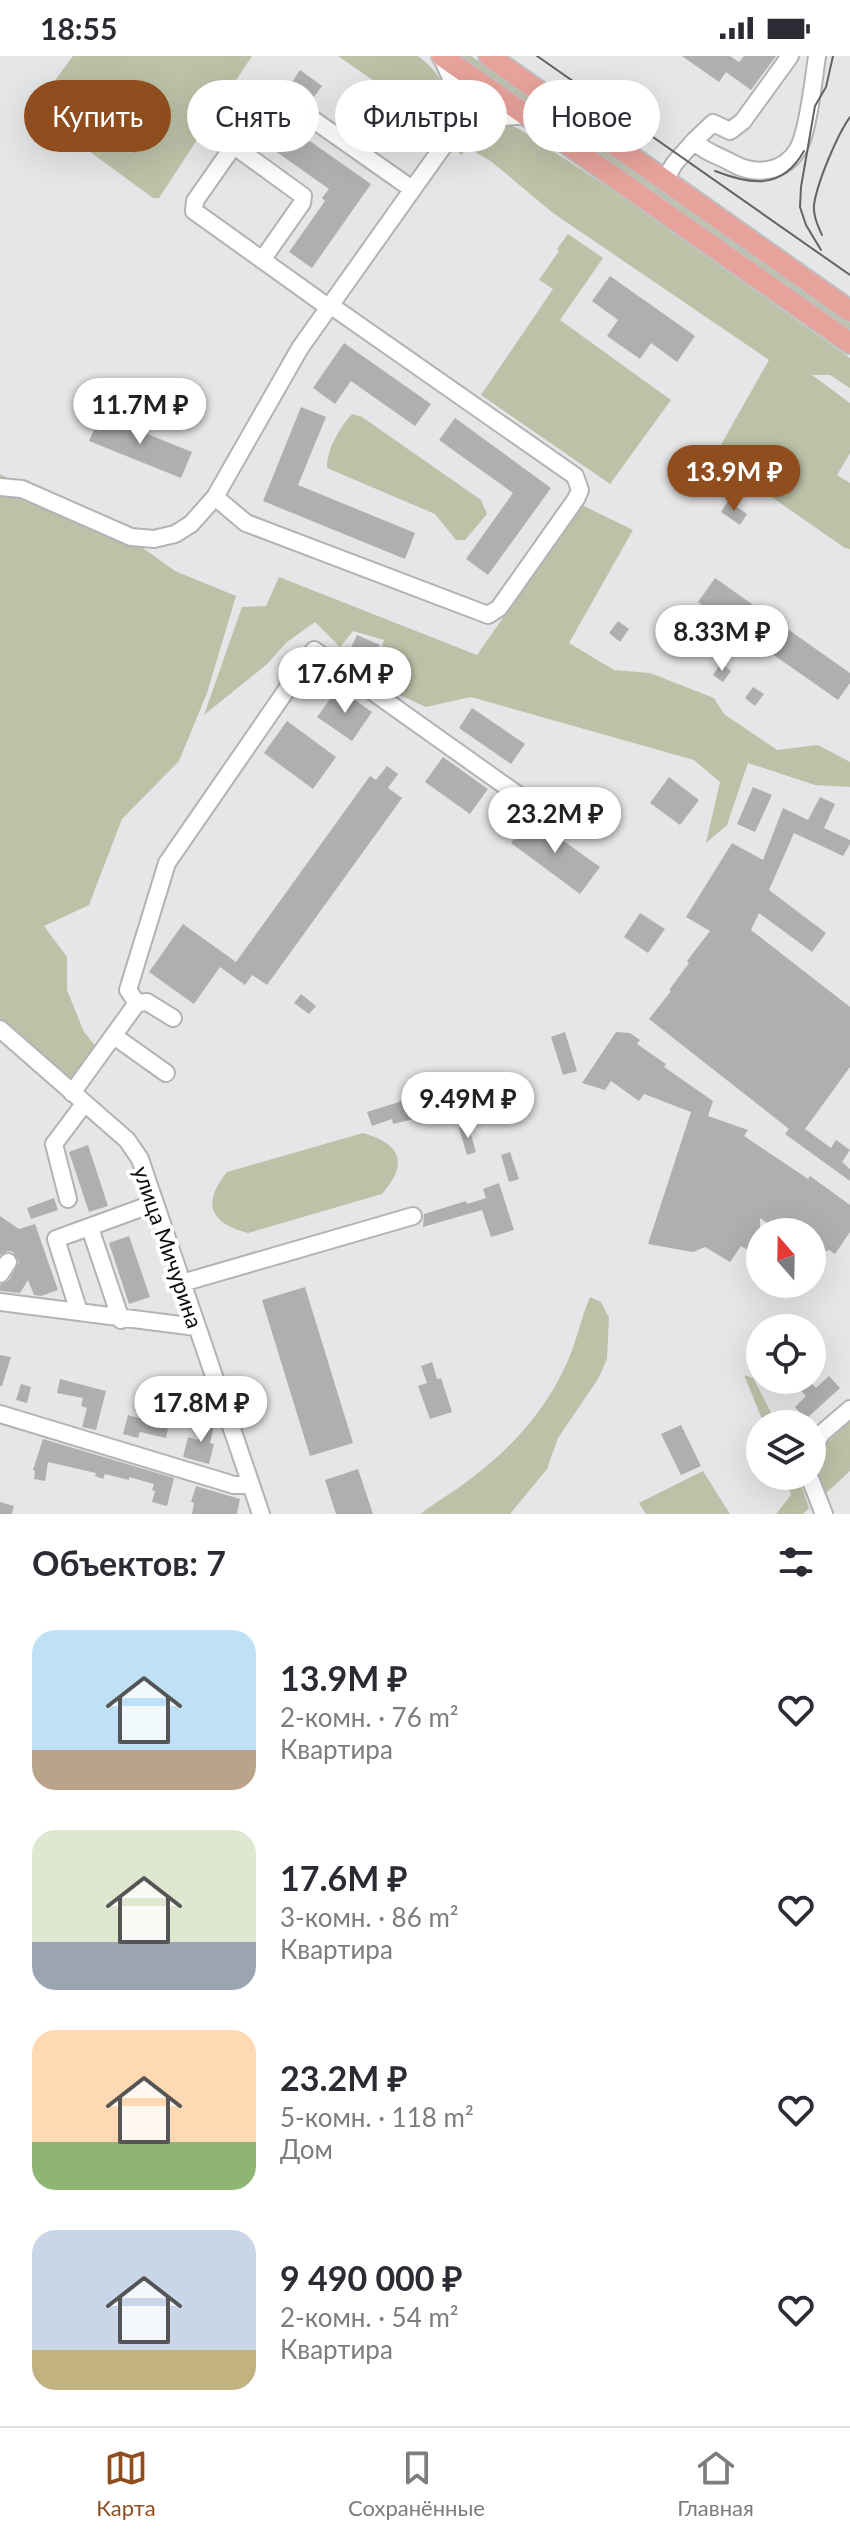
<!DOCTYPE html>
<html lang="ru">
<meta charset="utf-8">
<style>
:root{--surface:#fff;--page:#f7f7f7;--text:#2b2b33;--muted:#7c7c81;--line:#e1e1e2;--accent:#904d1d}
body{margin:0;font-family:Lato,sans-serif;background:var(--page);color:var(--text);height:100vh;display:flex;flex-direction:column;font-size:30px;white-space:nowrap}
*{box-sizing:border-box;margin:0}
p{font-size:26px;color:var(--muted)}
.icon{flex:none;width:44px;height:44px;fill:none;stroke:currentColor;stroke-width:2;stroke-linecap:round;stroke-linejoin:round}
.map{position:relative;height:1458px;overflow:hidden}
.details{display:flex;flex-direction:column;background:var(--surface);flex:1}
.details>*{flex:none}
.guide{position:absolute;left:24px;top:24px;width:802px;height:72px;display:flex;gap:16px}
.needle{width:52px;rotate:340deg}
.controls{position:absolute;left:746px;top:1162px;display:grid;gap:16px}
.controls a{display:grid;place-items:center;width:80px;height:80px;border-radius:50%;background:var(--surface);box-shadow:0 8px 32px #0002;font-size:40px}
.price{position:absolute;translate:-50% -68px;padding:0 18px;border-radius:28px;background:#fff;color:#222;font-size:26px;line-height:52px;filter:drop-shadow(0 2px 4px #0008)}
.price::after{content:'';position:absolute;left:50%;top:48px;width:24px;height:18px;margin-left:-12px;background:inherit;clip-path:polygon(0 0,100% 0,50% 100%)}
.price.current{background:var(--accent);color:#fff}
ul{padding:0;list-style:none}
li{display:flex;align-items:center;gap:24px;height:200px;padding:0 32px}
li span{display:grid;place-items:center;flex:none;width:224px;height:160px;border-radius:24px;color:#555}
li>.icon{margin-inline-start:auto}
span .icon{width:96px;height:96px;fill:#fffc;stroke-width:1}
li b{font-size:34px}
h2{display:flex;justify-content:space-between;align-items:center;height:96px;padding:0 32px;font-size:34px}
.tag{padding:0 28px;border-radius:36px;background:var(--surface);box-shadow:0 8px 32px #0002;font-size:28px;line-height:72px}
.tag.current{background:var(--accent);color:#fff}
.status{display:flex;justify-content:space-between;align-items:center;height:56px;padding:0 40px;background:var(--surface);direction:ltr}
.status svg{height:22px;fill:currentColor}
.tab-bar{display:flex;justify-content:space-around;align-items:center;height:112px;border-top:2px solid var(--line);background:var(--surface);font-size:22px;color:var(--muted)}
.tab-bar a{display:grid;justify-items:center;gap:4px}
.tab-bar .current{color:var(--accent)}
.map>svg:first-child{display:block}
</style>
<div class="status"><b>18:55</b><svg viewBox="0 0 49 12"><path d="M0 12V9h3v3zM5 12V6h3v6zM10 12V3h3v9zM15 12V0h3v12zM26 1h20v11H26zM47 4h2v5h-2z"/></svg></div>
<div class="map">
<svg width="850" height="1458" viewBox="0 0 850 1458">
<rect width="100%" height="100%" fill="#e5e6e8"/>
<path fill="#bbc2a7" d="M73,0H252L159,142H153L33,54Z
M338,0H418L429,9L451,36L450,58L432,87L364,41L374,25Z
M460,0H471L825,249L850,267V276Z
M503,66L519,73L608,131L850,302V332L830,319H812L850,347V397L837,419L850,427V493L845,492L714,401L769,304L553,157L492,106L468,92L461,99L452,89L460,77Z
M568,178L603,202L560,264L671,344L610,428L481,339L553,233L539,224L559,195L557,193Z
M352,358L362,361L481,444L487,458L465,484H456L435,458L327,412C326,395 340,371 352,358Z
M0,418L133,485L175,515L236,540L207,637L179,705L122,763L89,849L44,870L67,901V934L84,976L99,994L83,1014L68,1024L0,966Z
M582,449L633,474L569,587L614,614L650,617L714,642L724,658L777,694L818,689L850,706V731L815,729L748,707L727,769L706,787L720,726L694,704L471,641L426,651L371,626L384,584L353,575L340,591L315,566L287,586L266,609L204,659L242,551L266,550L279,521L477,599Z
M363,1077C401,1088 409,1107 382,1138L248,1177C209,1167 202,1147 227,1116Z
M590,1241L601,1246L609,1262L607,1303L598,1323L558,1382L547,1413L510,1458H421C433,1447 448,1440 461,1430C507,1396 540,1363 565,1311C576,1289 580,1264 590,1241Z
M744,1319L753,1322L777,1368H764Z
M850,1365V1415L825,1438L813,1411L817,1396Z
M703,1415L730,1458H646L639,1447Z
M784,1420H798L809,1452L803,1458H776L791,1439Z"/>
<path fill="#b1afad" d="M682,0H730L739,6L744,0H776L751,34L726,16L719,26Z
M300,14L322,30L314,41L292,26Z
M117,53L150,78L135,98L102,73Z
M270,57L371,128L312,212L289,196L325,145L322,142L329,133L254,80Z
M610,220L695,280L677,306L651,287L640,303L607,280L618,264L592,245Z
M344,287L431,348L415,370L351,325L335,348L313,332Z
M301,351L326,361L298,429L415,477L405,503L263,445Z
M100,359L192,396L181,422L89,385Z
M455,362L551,432L488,519L466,503L513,437L439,384Z
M728,445L747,458L740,469L721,456Z
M715,522L850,617V627L838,644L698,546Z
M618,565L629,573L620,586L609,577Z
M357,579L380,589L373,604L350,594Z
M721,607L731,615L723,626L713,619Z
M753,631L764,638L755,650L745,642Z
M338,632L372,656L352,685L317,661Z
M472,652L525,688L511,708L459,672Z
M287,665L336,701L313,733L264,697Z
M443,701L488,733L470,758L425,726Z
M387,710L398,718L388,732L402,742L267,929L252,919L245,929L220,911L194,948L149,916L183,868L236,906L370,720L376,724Z
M669,721L699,744L680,769L650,747Z
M753,731L772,739L755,776L737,768Z
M820,741L835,748L824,772L850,784V788L843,800L794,777L769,834L826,877L812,896L759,857L751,874L850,951V1011L805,1073L831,1092L836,1084L850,1094L842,1106L850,1113V1125L785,1078L789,1073L649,963L671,935L669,934L689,907L687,905L710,875L686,861L732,787L763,804L783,752L808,764Z
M530,761L600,811L580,838L511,787Z
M640,857L665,873L648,897L624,881Z
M301,938L316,950L309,958L294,947Z
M565,976L577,1015L563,1019L551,981Z
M616,976L630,977L640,984L637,988L666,1008L664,1011L713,1045L708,1060L748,1074L744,1080L808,1123L810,1120L850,1149V1176L835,1198L829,1194L812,1201V1176H780L760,1162V1202L741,1190L730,1206L705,1191L693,1196L648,1188L691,1056L644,1038L639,1045L611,1025L605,1034L582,1027Z
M478,1021L481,1032L475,1034L478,1045L435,1061L434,1058L393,1068L392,1063L372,1070L367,1056Z
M514,1040L518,1050L497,1057L494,1047Z
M468,1069L476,1096L467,1099L459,1072Z
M88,1089L108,1150L89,1156L69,1096Z
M510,1096L519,1123L509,1126L501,1099Z
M499,1127L514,1174L491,1181L482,1154L423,1171L424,1158L466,1145L467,1148L486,1142L483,1133Z
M54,1142L58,1154L31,1163L27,1152Z
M0,1160L19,1173L35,1168L58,1234L41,1240L34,1239L28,1224L20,1237L0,1235V1229L9,1224L19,1206L13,1196L8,1195L0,1199Z
M129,1180L150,1241L129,1248L109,1187Z
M305,1231L353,1387L310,1400L262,1244Z
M0,1299L11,1301L2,1330H0Z
M432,1306L437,1323L441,1322L452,1356L430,1363L418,1330L427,1327L421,1310Z
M198,1320L201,1336L178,1341L175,1324Z
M829,1320L840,1332L806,1363L795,1351L806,1340L791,1324H808L816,1332Z
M60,1323L106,1335L96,1374L82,1371L87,1352L81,1350L83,1342L57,1337Z
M21,1328L31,1331L27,1347L16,1344Z
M155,1355L171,1359L166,1382L140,1376L138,1382L123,1378L128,1359L152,1366Z
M202,1362L215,1365L210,1387L214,1388L209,1408L183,1401L188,1381L198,1384Z
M681,1369L701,1410L681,1419L661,1378Z
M43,1383L174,1422L167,1450L152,1446L155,1435L152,1434L154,1428L129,1421V1424L105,1418L103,1423L95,1420L96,1417L48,1406L45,1425L34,1423L35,1415L33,1414Z
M358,1413L373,1458H336L325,1424Z
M196,1430L240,1443L237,1458H192L194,1447L191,1446Z
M0,1446L14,1450L12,1458H0Z"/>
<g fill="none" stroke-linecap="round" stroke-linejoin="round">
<defs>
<path id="minor" d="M441,0L454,29V75
M694,85L713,67L730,75L743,65L790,0
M234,90L303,140L302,147L262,204
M665,124L674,108L694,85C704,96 720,100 732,107C755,120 784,117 798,93C808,76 814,21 817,0
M328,251L194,155L195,145L267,42L277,39L281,41L412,133
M0,431L22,433L131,481L154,483L175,478L191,468L215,441L300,292L454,75L483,63L527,59
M215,441L246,467L488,559L499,552L576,443L580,434L575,420L330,249
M137,947L128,934L167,807L314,594L542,756L551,744
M0,973L127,1084L140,1103L261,1458
M114,980L166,1017
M72,1037L137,947L147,946L173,962
M68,1143L54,1088L84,1048
M90,1172L121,1264
M0,1218L8,1206
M182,1227L413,1160
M0,1246L196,1271
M79,1256L56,1183L155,1147
M0,1358L234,1429H251
M812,1393L822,1377L850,1353
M809,1420L824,1458"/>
<path id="major" d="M442,0L850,287
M489,0L850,255"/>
</defs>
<use href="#minor" stroke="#b2b3b6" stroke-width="20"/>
<use href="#major" stroke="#c0c0c1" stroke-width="24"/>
<use href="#minor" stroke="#fff" stroke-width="16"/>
<use href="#major" stroke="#e7a29b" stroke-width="20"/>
<path stroke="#646466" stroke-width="2" d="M537,0L850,219
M715,115C751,129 782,134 804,95
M822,179C818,170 813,160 814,149C817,127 837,79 850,61
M821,194L806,169L800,151L801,131L815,50L826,31L833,0"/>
</g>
<g text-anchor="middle" stroke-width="8" stroke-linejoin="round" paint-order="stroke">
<g font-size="22" fill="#0e0e0f" stroke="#fff">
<text transform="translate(168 1191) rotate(71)" y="8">улица Мичурина</text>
</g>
</g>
</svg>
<div class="controls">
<a><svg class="needle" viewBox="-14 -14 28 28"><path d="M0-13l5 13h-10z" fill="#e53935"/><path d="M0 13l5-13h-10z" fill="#7c7c81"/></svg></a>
<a><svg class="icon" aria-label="locate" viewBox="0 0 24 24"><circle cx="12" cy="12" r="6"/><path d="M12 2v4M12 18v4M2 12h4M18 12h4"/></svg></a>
<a><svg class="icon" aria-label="layers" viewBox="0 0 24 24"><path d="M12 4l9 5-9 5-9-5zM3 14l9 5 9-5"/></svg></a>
</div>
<b class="price" style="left:140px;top:390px">11.7M ₽</b>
<b class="price current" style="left:734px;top:457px">13.9M ₽</b>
<b class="price" style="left:722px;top:617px">8.33M ₽</b>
<b class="price" style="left:345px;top:659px">17.6M ₽</b>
<b class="price" style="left:555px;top:799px">23.2M ₽</b>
<b class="price" style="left:468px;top:1084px">9.49M ₽</b>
<b class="price" style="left:201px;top:1388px">17.8M ₽</b>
<div class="guide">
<a class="tag current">Купить</a>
<a class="tag">Снять</a>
<a class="tag">Фильтры</a>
<a class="tag">Новое</a>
</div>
</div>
<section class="details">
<h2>Объектов: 7<svg class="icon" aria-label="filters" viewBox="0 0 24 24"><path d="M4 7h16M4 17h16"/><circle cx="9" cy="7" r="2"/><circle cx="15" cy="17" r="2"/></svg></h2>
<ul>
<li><span style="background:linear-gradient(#bfe0f5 75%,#b9a48a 0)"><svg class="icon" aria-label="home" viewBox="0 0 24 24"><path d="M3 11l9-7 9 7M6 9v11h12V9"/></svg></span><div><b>13.9M ₽</b><p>2-комн. · 76 m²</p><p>Квартира</p></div><svg class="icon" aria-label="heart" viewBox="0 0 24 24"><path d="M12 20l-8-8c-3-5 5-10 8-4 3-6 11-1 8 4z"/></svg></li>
<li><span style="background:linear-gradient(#dfe7d0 70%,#9aa5b1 0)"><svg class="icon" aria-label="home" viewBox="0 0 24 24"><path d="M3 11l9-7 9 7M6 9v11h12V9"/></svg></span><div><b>17.6M ₽</b><p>3-комн. · 86 m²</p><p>Квартира</p></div><svg class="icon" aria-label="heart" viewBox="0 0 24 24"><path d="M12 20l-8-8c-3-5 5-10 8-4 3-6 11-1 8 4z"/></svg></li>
<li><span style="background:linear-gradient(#ffd9b3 70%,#8fb573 0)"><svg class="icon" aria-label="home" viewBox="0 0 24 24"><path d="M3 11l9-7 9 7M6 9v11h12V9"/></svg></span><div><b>23.2M ₽</b><p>5-комн. · 118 m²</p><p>Дом</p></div><svg class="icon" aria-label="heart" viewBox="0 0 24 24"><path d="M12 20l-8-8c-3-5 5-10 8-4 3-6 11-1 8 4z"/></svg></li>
<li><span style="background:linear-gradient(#c9d6e8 75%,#c2b280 0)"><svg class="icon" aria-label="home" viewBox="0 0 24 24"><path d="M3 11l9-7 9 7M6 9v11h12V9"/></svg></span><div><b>9 490 000 ₽</b><p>2-комн. · 54 m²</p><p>Квартира</p></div><svg class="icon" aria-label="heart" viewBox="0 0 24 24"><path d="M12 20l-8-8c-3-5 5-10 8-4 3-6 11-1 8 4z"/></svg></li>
</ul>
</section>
<nav class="tab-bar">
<a class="current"><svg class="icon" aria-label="map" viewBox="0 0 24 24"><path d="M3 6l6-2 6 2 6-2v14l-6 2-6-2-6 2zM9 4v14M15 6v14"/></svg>Карта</a>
<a><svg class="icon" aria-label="saved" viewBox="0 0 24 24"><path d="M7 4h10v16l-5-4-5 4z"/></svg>Сохранённые</a>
<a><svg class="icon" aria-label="home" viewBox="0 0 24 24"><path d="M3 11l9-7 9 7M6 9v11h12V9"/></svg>Главная</a>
</nav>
